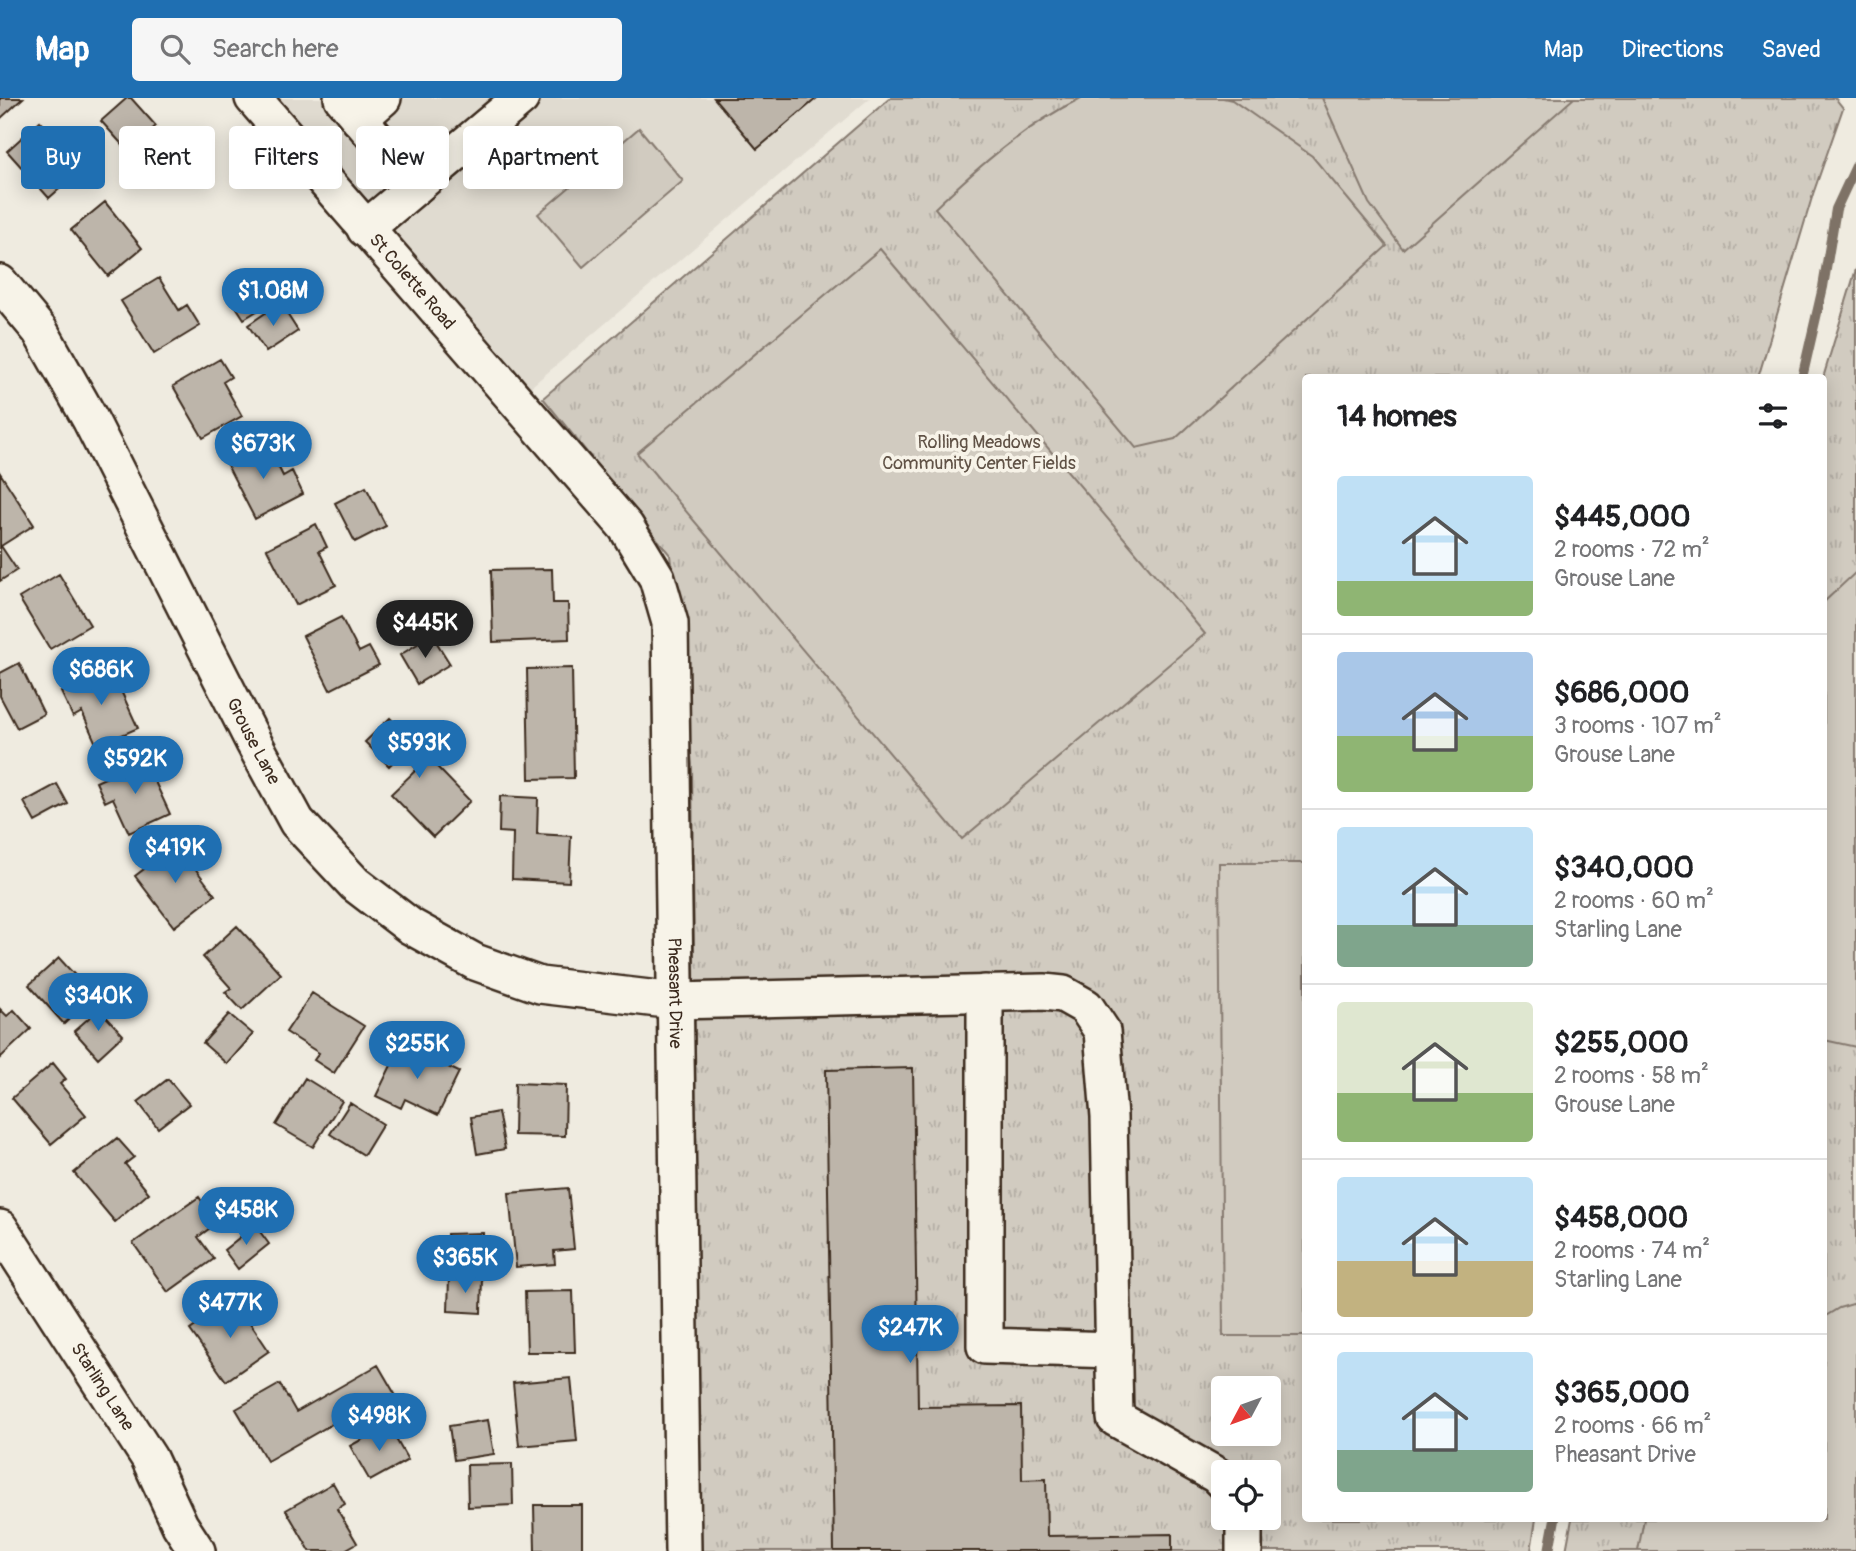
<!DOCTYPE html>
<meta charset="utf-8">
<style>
:root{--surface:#fff;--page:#f6f6f6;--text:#202124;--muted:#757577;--line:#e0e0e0;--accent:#1f6fb2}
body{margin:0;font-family:Pangolin,sans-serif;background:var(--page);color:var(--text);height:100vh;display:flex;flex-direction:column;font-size:26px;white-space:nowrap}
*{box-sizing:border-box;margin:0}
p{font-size:23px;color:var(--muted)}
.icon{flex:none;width:38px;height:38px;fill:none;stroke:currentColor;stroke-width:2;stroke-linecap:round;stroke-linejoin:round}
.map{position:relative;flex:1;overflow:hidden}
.panel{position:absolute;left:1302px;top:276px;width:525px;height:1148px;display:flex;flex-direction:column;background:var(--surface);border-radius:7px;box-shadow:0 4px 18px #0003}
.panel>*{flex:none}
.banner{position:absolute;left:21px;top:28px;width:665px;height:63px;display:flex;gap:14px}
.needle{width:46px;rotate:229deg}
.tools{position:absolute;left:1211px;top:1278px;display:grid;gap:14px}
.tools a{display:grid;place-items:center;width:70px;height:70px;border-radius:7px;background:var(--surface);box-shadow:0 4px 18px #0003;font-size:35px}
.price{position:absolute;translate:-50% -60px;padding:0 16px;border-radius:24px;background:var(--accent);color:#fff;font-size:23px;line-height:46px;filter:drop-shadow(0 2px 4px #0008)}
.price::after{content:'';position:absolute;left:50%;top:42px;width:21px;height:16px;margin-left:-10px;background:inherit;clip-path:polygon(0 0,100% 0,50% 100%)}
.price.selected{background:#222;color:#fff}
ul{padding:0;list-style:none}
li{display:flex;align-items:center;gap:21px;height:175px;padding:0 35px}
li+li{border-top:2px solid var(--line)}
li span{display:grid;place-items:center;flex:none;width:196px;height:140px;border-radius:7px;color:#555}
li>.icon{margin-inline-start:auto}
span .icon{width:84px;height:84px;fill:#fffc;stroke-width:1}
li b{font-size:30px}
h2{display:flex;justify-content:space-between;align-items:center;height:84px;padding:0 35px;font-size:30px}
.tag{padding:0 24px;border-radius:7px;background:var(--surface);box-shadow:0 4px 18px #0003;font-size:24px;line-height:63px}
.tag.selected{background:var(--accent);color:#fff}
header{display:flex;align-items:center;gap:42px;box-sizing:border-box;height:98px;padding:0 35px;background:var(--accent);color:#fff}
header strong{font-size:33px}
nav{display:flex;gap:38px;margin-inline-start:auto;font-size:24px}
.search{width:490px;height:63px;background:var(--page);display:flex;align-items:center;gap:18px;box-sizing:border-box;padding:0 24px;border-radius:7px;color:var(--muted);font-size:26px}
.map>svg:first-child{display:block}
</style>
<header>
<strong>Map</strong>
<div class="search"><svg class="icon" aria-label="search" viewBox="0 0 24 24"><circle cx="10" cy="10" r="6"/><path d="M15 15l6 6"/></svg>Search here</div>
<nav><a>Map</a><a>Directions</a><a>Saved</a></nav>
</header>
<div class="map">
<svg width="1856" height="1453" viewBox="0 0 1856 1453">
<defs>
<pattern id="park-tufts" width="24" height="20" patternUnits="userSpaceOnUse" patternTransform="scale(1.75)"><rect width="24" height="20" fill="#d1cbc0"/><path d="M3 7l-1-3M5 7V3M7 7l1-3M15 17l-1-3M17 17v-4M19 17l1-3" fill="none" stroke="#b4aea5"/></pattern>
</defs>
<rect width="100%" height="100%" fill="#efebe0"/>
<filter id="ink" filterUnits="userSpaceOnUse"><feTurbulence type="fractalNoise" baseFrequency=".0143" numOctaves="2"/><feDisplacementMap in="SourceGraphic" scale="14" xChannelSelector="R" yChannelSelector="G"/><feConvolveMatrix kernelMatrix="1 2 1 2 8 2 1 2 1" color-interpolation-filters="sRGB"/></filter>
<g filter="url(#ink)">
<path fill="#e0dbd0" d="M276,0H870L526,293Z"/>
<path fill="url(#park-tufts)" stroke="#867a6f" stroke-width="2" fill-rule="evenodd" d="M890,0H1835L1843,10L1813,96L1758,280H1306V1421H1536L1531,1453H700L692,666L670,457L543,300ZM1223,1290H1269V1335H1223ZM1223,1374H1269V1419H1223Z
M1856,171V1453H1566L1572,1421H1824L1823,280Z"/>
<path fill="#d1cbc0" stroke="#867a6f" stroke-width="2" d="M1081,0H1223L1232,2L1312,58L1387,148L1175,341L1136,350L935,110C980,67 1025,28 1081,0Z
M1322,0H1574L1403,151L1369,105Z
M639,30L683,83L583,169L538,116Z
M880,151L1205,536L962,741L637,355Z
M1856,474V949L1824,942V504Z
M1219,765H1305V1238H1223Z
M1856,1205V1453H1638L1644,1421H1824V1219L1839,1210Z"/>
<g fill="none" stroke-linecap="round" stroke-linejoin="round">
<path stroke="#7e7266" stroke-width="10" d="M1802,280L1823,189L1836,111L1856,68
M1549,1453L1555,1421"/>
</g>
<path fill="#bdb5aa" stroke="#3b2a1e" stroke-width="2" d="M0,0H23L0,21Z
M127,0H131L156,28L128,53L101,23Z
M714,0H817L757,51Z
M40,23L66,51L73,45L90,64L49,100L7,53Z
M161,34L185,63L155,87L131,58Z
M105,104L142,150L108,178L71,132Z
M262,174L278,200L244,221L228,196Z
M159,180L179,212L187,207L200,228L154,256L121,203Z
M280,205L298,233L266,254L248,227Z
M220,261L231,279L223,284L242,318L203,340L173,288Z
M266,344L283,378L292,373L303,396L255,421L226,365Z
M0,375L34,427L1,448L17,472L0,483Z
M366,389L386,428L355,444L335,405Z
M316,426L327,449L319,453L336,487L296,507L267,451Z
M552,471L553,505H568L569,541L493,544L491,472Z
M59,476L90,527L50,551L19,500Z
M341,519L359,554L369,549L379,567L330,592L303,538Z
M432,537L450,566L417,586L400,557Z
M19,565L44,616L17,630L0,598V575Z
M572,570L574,680L529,681L527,571Z
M111,571L138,630L97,648L82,614L73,619L61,594Z
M390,620L470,703L433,739L391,696L417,671L402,655L389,668L365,644Z
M145,662L170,716L129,735L113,700L105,704L96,684Z
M57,686L68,706L35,724L24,704Z
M500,698L538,700L537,736L571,738L569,784L512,781L513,735L499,734Z
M177,746L215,797L174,829L135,778Z
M237,828L281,876L242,912L225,894L231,890L203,859Z
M59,860L94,898L64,926L29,887Z
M312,895L364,928L334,975L314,962L319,955L286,934Z
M0,911L7,918L14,912L31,931L0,960Z
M99,911L123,937L98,960L74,933Z
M229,916L253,936L227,966L203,945Z
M401,947L459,974L438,1017L405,1001L401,1010L376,998Z
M53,965L66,981L60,986L86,1017L51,1046L12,1000Z
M913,970L918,1309L1021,1308L1022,1382L1046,1381L1047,1438L1172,1436V1453H834L826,972Z
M305,980L342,1003L313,1049L276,1027Z
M168,981L189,1006L158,1030L138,1004Z
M515,985L566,987L565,1038L514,1037Z
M350,1005L383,1026L364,1057L330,1036Z
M498,1014L505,1051L477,1056L471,1019Z
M117,1040L134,1059L125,1066L149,1095L115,1124L74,1075Z
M568,1090L574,1151L554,1153L555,1166L516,1169L509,1095Z
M199,1099L217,1125L198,1139L214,1161L168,1194L133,1145Z
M255,1127L269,1146L238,1171L224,1152Z
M483,1135V1173L448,1174L447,1136Z
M449,1179L482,1180L481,1215L448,1213Z
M573,1193L575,1254H527L525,1194Z
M234,1201L269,1253L226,1283L190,1232Z
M378,1267L403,1310L358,1336L348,1317L267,1363L236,1311L280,1286L296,1314Z
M571,1280L577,1343L519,1348L513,1285Z
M488,1322L494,1356L454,1362L449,1328Z
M388,1327L408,1362L370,1383L350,1348Z
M512,1366L513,1407L468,1409L467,1367Z
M333,1385L345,1406L337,1411L357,1445L343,1453H310L286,1412Z
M534,1407H582V1453H535Z"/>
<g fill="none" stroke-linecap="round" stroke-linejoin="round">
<defs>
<g id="minor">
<path id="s1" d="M253,0L626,429L657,480L670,525L683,1453"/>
<path d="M342,0L416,88"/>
<path d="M359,21L383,0"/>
<path d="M365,131L521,0"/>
<path id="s2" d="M0,185L40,233L90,321L254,645L297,724L355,786L410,828L475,864L540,887L675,903L1044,894L1063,896L1086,909L1102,933L1109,1019L1115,1320L1216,1377L1223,1384"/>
<path d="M985,895V1248L1114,1252"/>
<path id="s3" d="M0,1130L149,1360L180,1427L197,1453"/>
<path d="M1241,1419L1244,1429V1453"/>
</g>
</defs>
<use href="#minor" stroke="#3b2a1e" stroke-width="40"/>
<use href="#minor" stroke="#f7f3e8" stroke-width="35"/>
</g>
</g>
<g text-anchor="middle" stroke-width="7" stroke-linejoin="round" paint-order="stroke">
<g font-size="18" fill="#3b2a1e" stroke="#f7f3e8">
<text dy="6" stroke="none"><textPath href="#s1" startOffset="243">St Colette Road</textPath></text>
<text dy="6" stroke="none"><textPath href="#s2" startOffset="525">Grouse Lane</textPath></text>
<text dy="6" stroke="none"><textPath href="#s1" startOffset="1045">Pheasant Drive</textPath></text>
<text dy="6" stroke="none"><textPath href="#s3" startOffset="189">Starling Lane</textPath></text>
</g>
<g font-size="18" fill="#605246" stroke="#f7f3e8">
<text x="979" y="350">Rolling Meadows<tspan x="979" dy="21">Community Center Fields</tspan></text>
</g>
</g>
</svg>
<div class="tools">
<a><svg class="needle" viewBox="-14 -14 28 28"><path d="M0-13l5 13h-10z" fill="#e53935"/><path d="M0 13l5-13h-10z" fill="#757577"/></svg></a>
<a><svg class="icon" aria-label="locate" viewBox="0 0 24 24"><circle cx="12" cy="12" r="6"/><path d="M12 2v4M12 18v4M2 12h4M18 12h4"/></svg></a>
</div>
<b class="price" style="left:273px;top:230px">$1.08M</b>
<b class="price" style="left:263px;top:383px">$673K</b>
<b class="price selected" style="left:425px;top:562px">$445K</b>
<b class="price" style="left:101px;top:609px">$686K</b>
<b class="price" style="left:419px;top:682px">$593K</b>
<b class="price" style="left:135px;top:698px">$592K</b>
<b class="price" style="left:175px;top:787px">$419K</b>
<b class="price" style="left:98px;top:935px">$340K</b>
<b class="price" style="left:417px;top:983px">$255K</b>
<b class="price" style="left:246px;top:1149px">$458K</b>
<b class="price" style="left:465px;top:1197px">$365K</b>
<b class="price" style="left:230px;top:1242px">$477K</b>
<b class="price" style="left:910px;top:1267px">$247K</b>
<b class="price" style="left:379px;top:1355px">$498K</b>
<div class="banner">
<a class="tag selected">Buy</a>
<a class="tag">Rent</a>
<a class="tag">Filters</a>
<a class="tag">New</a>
<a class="tag">Apartment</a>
</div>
<section class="panel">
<h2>14 homes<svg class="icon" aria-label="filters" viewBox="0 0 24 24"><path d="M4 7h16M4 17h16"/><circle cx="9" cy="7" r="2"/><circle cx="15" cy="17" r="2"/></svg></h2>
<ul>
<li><span style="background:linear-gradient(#bfe0f5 75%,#8fb573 0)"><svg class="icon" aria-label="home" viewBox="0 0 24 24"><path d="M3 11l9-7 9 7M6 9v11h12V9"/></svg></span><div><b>$445,000</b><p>2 rooms · 72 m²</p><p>Grouse Lane</p></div></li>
<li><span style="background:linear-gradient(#a9c7e8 60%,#8fb573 0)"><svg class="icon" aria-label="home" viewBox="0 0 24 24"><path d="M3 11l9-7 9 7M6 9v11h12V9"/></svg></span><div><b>$686,000</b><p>3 rooms · 107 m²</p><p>Grouse Lane</p></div></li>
<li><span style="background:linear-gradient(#bfe0f5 70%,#7fa58c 0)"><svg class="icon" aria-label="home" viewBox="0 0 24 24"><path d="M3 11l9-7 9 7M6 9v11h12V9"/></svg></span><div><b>$340,000</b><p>2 rooms · 60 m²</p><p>Starling Lane</p></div></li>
<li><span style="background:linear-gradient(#dfe7d0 65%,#8fb573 0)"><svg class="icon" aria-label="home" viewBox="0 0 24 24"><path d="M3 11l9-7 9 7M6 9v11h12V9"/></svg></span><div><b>$255,000</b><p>2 rooms · 58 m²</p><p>Grouse Lane</p></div></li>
<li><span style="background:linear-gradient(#bfe0f5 60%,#c2b280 0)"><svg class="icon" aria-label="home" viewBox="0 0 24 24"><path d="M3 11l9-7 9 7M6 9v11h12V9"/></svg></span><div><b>$458,000</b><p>2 rooms · 74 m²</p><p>Starling Lane</p></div></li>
<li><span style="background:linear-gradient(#bfe0f5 70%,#7fa58c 0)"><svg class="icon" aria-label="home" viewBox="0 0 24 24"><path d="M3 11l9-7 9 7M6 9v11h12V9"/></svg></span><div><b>$365,000</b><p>2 rooms · 66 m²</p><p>Pheasant Drive</p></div></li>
</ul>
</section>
</div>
